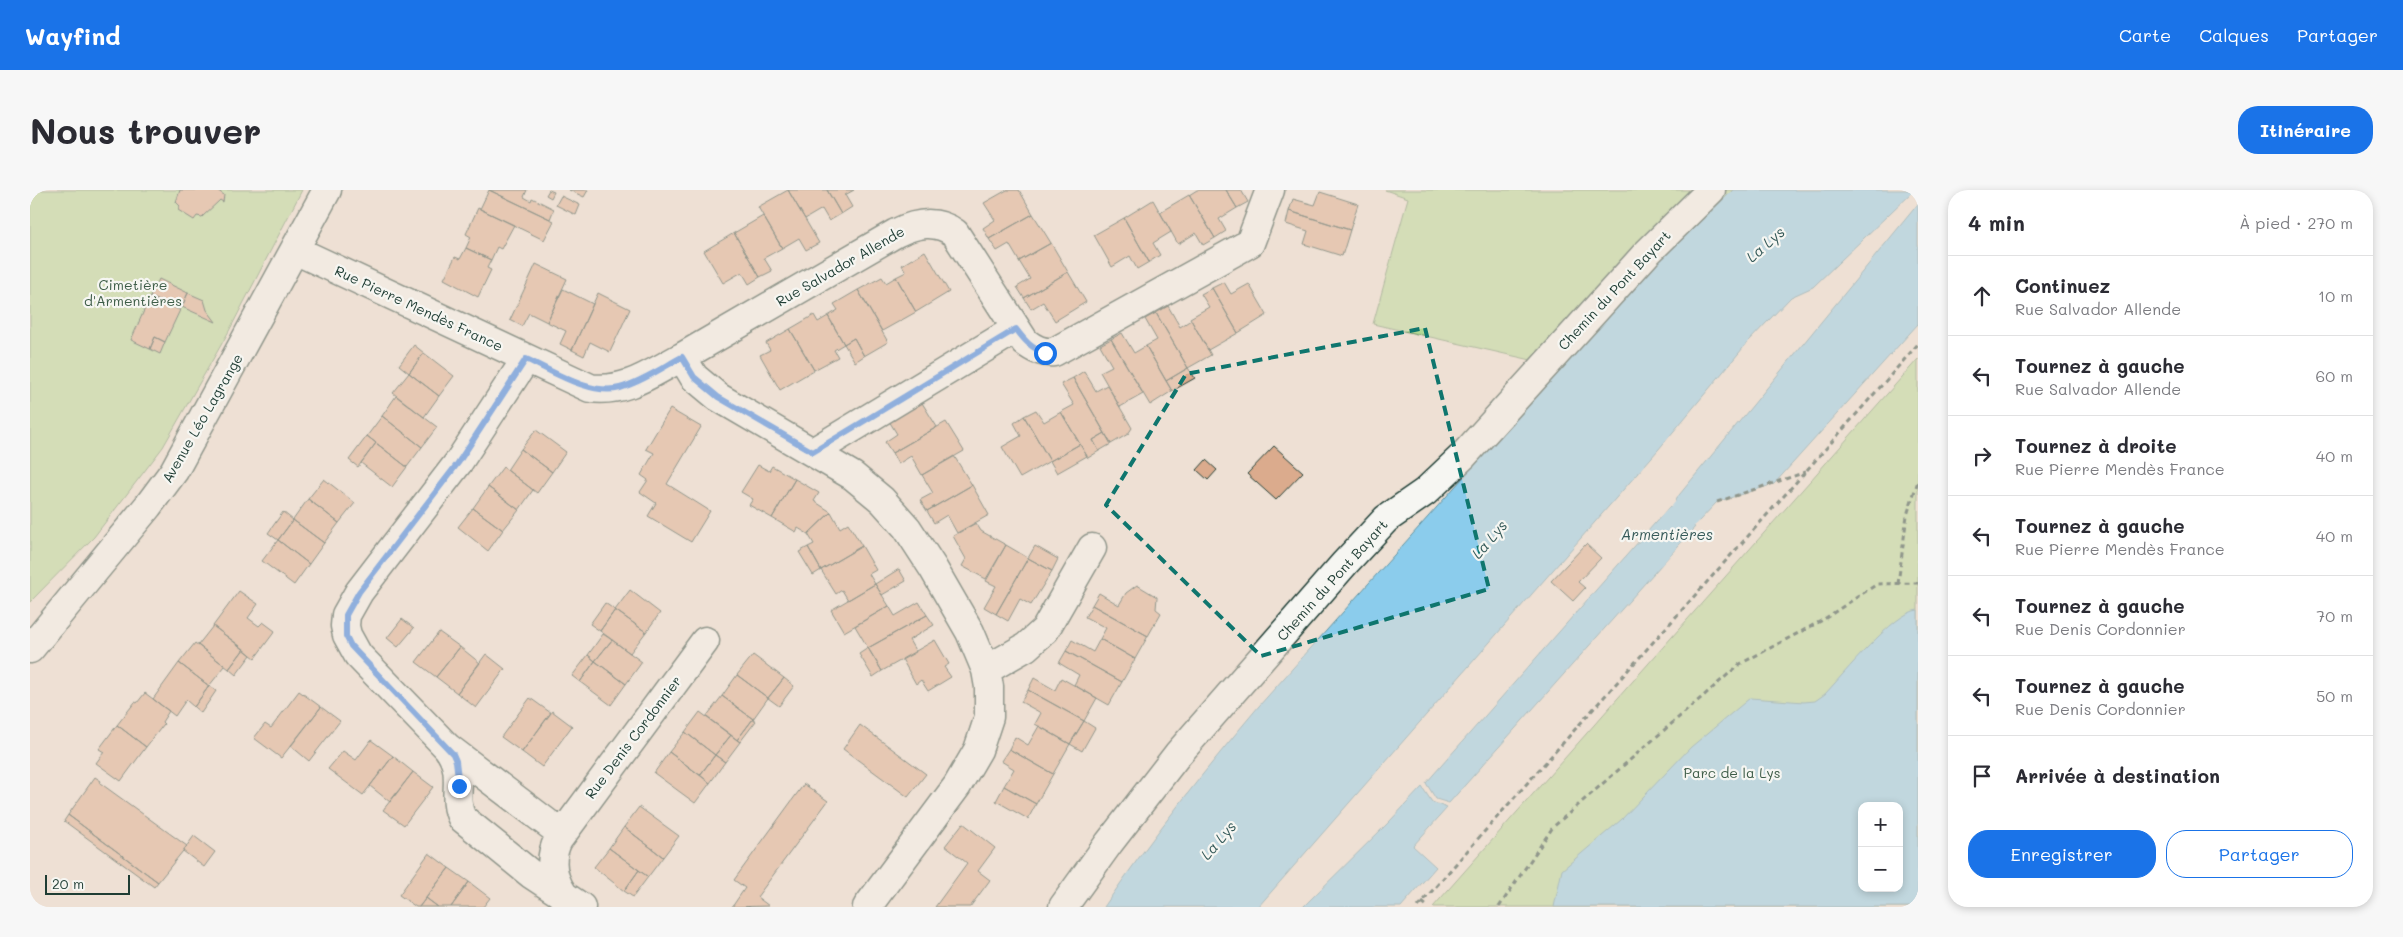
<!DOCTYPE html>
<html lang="fr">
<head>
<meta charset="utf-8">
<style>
  body { margin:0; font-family:Mali,sans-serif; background:#f7f7f7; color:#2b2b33 }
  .controls { position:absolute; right:15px; bottom:15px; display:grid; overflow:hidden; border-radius:10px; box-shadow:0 2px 8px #0003 }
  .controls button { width:45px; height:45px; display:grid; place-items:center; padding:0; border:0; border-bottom:1px solid #e1e1e2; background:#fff; color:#2b2b33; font:25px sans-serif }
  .scale { position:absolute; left:15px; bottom:12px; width:85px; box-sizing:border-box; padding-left:5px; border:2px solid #1f3d34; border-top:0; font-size:14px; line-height:18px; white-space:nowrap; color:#1f3d34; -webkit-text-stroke:4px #f6f6f2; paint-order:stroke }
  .stop { position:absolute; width:15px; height:15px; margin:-11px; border:4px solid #1a73e8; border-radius:50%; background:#fff }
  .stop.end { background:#1a73e8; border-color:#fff; box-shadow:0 1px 5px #0008 }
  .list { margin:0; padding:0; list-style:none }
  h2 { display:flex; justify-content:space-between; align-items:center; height:65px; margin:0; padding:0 20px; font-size:21px }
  h2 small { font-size:16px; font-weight:400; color:#7c7c81 }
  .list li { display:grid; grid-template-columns:32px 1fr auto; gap:15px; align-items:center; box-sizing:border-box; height:80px; padding:0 20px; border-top:1px solid #e1e1e2 }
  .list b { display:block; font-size:19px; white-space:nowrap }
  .list p { margin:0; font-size:16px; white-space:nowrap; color:#7c7c81 }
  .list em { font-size:16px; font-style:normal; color:#7c7c81 }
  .actions { display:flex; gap:10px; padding:15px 20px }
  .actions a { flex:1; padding:11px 0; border:1px solid #1a73e8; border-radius:20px; text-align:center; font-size:18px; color:#1a73e8 }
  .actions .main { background:#1a73e8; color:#fff }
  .icon { flex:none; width:28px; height:28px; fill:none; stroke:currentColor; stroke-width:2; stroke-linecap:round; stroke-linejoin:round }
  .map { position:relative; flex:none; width:1888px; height:717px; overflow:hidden; border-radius:20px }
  header { display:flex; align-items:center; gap:30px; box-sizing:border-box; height:70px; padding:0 25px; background:#1a73e8; color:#fff }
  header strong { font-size:24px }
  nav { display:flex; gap:28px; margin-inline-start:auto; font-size:18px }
  .intro { display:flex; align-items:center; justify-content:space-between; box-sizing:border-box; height:120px; padding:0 30px }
  h1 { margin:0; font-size:35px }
  .button { padding:12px 22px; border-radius:20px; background:#1a73e8; color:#fff; font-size:18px; font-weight:700 }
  main { display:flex; gap:30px; padding:0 30px }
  aside { flex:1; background:#fff; border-radius:20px; box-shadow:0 2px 8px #0003 }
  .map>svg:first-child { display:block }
  .green { fill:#b3d995; stroke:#698b64; fill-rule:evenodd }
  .water { fill:#8bccec; stroke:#6093a2; fill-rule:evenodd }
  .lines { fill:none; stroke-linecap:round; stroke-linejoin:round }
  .canal { stroke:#8bccec; stroke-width:30 }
  .building { fill:#dbab8d; stroke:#1f3d34 }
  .minor-casing { stroke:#1f3d34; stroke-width:31 }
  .path { stroke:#1f3d34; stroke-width:3; stroke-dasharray:5 4; stroke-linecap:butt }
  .minor { stroke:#f6f6f2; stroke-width:28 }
  .route { stroke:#1a73e8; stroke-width:6 }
  .marked { fill:none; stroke:#0f766e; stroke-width:4; stroke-dasharray:10 6; stroke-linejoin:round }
  .labels { text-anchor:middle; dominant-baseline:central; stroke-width:4.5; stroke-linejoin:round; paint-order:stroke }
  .street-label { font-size:14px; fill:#1f3d34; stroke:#f6f6f2 }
  .park-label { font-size:14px; fill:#3d5c47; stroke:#f6f6f2 }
  .water-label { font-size:15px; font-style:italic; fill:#355a59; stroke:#f6f6f2 }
</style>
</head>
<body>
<header>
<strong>Wayfind</strong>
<nav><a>Carte</a><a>Calques</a><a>Partager</a></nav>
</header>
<div class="intro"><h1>Nous trouver</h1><a class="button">Itinéraire</a></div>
<main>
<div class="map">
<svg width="1888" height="717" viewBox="0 0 1888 717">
  <rect width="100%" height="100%" fill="#eee0d4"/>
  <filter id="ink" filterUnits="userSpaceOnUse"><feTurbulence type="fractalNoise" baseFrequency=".02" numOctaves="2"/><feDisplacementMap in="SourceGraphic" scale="10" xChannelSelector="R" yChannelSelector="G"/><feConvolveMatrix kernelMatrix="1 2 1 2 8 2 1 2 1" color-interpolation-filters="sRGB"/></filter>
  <g filter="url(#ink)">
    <!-- green -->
    <path class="green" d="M0,0H272L199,141L133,257L64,347L0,412Z
      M1355,0H1703L1610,90L1532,177L1343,134L1378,8Z
      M1888,169V717H1403ZM1832,616H1869V698H1832Z"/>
    <!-- water -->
    <path class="water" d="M1703,0H1884L1783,97L1761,107L1718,152L1628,260L1228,717H1074C1122,647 1174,581 1229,516L1610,90Z
      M1888,14V134L1744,294L1687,312L1669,331L1654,327L1645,310Z
      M1640,316L1648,332L1665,337L1419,613L1406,609L1396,593Z
      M1888,420V717H1524L1532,680L1591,630L1661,557L1720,508L1774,512L1785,511L1795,504C1813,485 1864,422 1888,420ZM1832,616H1869V698H1832Z
      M1392,597L1402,612L1417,618L1383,656L1406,677L1371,717H1273L1359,632Z"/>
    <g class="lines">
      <!-- canal -->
      <path class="canal" d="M1622,363L1679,295"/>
    </g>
    <!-- building -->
    <path class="building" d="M150,0H187L194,5L193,12L190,10L172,27L167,26L164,30L148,20L150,16L146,12Z
      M459,0L524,31L514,50L450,19Z
      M459,0H497L494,7L501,11L502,8L524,19L520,29Z
      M519,0L524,2L521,8L516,5Z
      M539,0H558L554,7Z
      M758,0H797L811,24L799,31L792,19L775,29Z
      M758,0L789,53L776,60L769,48L752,58L728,17Z
      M797,0H824L815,5L822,17L811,24Z
      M977,0H989L1003,24L959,49L953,38L965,30L954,13Z
      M1167,0H1196L1207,18L1189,29L1196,41L1185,48L1159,5Z
      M1196,0H1211L1218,12L1207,18Z
      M1290,2L1328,14L1320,40L1259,21L1263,9L1285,15Z
      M1159,5L1185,48L1173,55L1166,43L1148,54L1130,22Z
      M531,6L550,15L546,25L526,15Z
      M1123,10L1141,42L1123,53L1130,65L1119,72L1094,28Z
      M448,18L484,35L471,59L467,57L461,70L436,58L441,47L436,44Z
      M1259,21L1320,40L1312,66L1274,54L1278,41L1256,34Z
      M1003,24L1021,53L989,71L979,54L967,61L959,49Z
      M733,26L752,58L734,68L742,81L730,87L704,43Z
      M1094,28L1119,72L1107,79L1100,66L1082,77L1064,45Z
      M704,43L730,87L719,94L712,82L693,93L674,61Z
      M1021,53L1038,82L994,108L987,97L1000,89L989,71Z
      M436,58L461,70L457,78L461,80L448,107L414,89L425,67L430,69Z
      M895,61L919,102L886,122L866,87L876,82L872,75Z
      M506,74L537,89L517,132L499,123L492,136L480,130Z
      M1038,82L1056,112L1025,131L1013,112L1001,119L994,108Z
      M852,87L856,93L866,87L886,122L852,141L828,100Z
      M129,89L158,103L150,120L120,107Z
      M1194,92L1201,104L1219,94L1237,125L1208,143L1182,98Z
      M1182,98L1208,143L1178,160L1160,128L1179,117L1171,104Z
      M533,99L563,114L542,160L530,154L536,141L517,132Z
      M828,100L858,152L834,166L824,148L814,154L798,126L808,120L804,114Z
      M158,103L174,110L177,120L186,132L152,117Z
      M568,103L600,119L580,162L560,152L554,166L542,160Z
      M120,107L150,120L135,152L125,147L120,159L101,150Z
      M1138,116L1150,137L1161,130L1181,165L1158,178L1126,123Z
      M1126,123L1158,178L1136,191L1116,156L1127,150L1115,129Z
      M784,125L788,132L798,126L814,154L804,160L808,167L784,180L760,139Z
      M760,139L784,180L750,200L730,165L740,160L736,153Z
      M1092,143L1104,163L1116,156L1142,201L1120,215L1081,149Z
      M125,147L135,152L130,164L120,159Z
      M824,148L834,166L825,172L814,154Z
      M1081,149L1113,204L1090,217L1070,182L1082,176L1070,155Z
      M384,155L394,163L379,183L369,175Z
      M394,163L424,186L409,206L379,183Z
      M1158,178L1165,188L1142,201L1136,191Z
      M1054,181L1066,201L1077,195L1102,238L1098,244L1081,254L1043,188Z
      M379,183L409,206L394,227L363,203Z
      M1043,188L1075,243L1063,250L1069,261L1058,268L1031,222L1044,215L1031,194Z
      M366,206L407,237L392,257L352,226Z
      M889,208L907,237L862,263L855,252L867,244L856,226Z
      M640,219L671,237L637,294L680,321L661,352L618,326L626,313L610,302L618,290L611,285L624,263L616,259Z
      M1006,220L1014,232L1031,222L1050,254L1020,271L994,226Z
      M352,226L392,257L377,277L337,246Z
      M994,226L1020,271L990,288L972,257L991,246L984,233Z
      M916,232L934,261L892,285L881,266L868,274L862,263Z
      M506,240L536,262L522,282L491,259Z
      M1075,243L1081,254L1069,261L1063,250Z
      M337,246L346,253L328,277L319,270Z
      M346,253L377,277L362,297L331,273Z
      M1050,254L1057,266L1027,283L1020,271Z
      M1244,256L1273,282L1246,310L1217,284Z
      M491,259L522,282L507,303L477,280Z
      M924,266L942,295L897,321L890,310L903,303L892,285Z
      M1176,270L1187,280L1178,290L1167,280Z
      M728,275L739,281L742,276L765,289L742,328L719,315L723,309L711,302Z
      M473,277L503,300L489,320L458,297Z
      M294,289L325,313L309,333L278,309Z
      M765,289L789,303L784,311L801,322L778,344L768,338L766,342L742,328Z
      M942,295L959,325L927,343L917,325L904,333L897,321Z
      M458,297L489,320L473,340L443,318Z
      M278,309L309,333L294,353L263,330Z
      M443,318L473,340L458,361L428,337Z
      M253,322L263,330L248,350L238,343Z
      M801,322L810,338L818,333L832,356L791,380L778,357L784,354L778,344Z
      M263,330L294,353L279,374L248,350Z
      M946,333L951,341L976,355L956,389L932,376L936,369L923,346Z
      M248,350L279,374L264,395L232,371Z
      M1556,354L1571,368L1548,392L1555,398L1543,411L1521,391Z
      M976,355L998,368L966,424L954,417L966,396L956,391Z
      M832,356L846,380L839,384L845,394L818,410L812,400L806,404L791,380Z
      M1005,356L1028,369L1022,381L998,368Z
      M778,357L791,380L783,385L769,362Z
      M998,368L1022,381L1001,415L990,409L978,431L966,424Z
      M869,379L876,391L852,405L845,394Z
      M845,394L859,416L814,442L801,420Z
      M1107,395L1127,407L1126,419L1131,423L1118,446L1062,415L1069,403L1089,415L1096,403Z
      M600,400L630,423L616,442L585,420Z
      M209,401L228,414L218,428L229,436L233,432L245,441L225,468L183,436Z
      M889,412L897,425L838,458L825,436L859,416L865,426Z
      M575,413L585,420L570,441L560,434Z
      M1062,415L1118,446L1105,469L1070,449L1076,438L1055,427Z
      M585,420L616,442L600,463L570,441Z
      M897,425L904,435L879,450L886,462L852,481L838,458Z
      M372,429L384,438L368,457L357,448Z
      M183,436L214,459L199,479L168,455Z
      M409,442L430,457L406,487L386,472Z
      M573,444L582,450L565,471L558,465Z
      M1070,449L1105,469L1092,492L1036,461L1042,450L1063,462Z
      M582,450L612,472L596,494L565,471Z
      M905,450L919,474L914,477L921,487L898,501L891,490L886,494L872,469Z
      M165,453L195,476L179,496L149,473Z
      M430,457L450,473L427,503L406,487Z
      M838,458L852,481L843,487L829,464Z
      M214,459L221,465L206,485L199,479Z
      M1036,461L1092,492L1079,515L1044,495L1049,485L1029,473Z
      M456,464L475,479L446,518L427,503Z
      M558,465L565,471L550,492L542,486Z
      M723,465L754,488L738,508L707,485Z
      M565,471L596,494L581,515L550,492Z
      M149,473L179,496L164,517L156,510L145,526L123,509Z
      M707,485L738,508L723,529L692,506Z
      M754,488L764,496L749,516L738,508Z
      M1004,488L1025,500L1031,488L1067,508L1054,531L998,500Z
      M179,496L186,501L171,523L164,517Z
      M998,500L1054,531L1040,554L1005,534L1011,523L991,512Z
      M269,501L291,517L251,568L224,548L235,534L241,538Z
      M115,503L139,521L132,532L134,534L116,557L87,535L105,512L107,513Z
      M692,506L723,529L707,550L676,527Z
      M500,508L521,523L492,562L471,547Z
      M291,517L310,531L279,571L261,556Z
      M522,521L542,536L512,577L492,562Z
      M670,522L701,545L685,565L655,542Z
      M723,529L726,531L710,552L707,550Z
      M1054,531L1065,538L1052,561L1040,554Z
      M87,535L116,557L91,591L66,573L74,562L69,559Z
      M830,535L896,584L878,607L813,559Z
      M1009,536L1040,554L1023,584L979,559L985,547L998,555Z
      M655,542L685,565L670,585L639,562Z
      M701,545L710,552L695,572L685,565Z
      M341,550L363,566L333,605L298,579L313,561L326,570Z
      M979,559L1023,584L1006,614L974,596L984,579L971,571Z
      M639,562L680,593L665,613L624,583Z
      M685,565L695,572L680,593L670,585Z
      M363,566L383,582L360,612L340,596Z
      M383,582L403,597L374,635L353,620Z
      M65,587L71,591L70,593L157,656L128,692L38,625Z
      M774,594L798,611L727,707L739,716L702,717L715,698L704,690Z
      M974,596L1006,614L998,629L966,611Z
      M609,617L649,646L633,667L594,637Z
      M38,625L128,692L124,697L34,631Z
      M933,633L965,658L948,681L960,690L940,717H905L937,673L915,656Z
      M594,637L633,667L618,687L579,658Z
      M164,646L185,662L174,677L153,661Z
      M579,658L609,680L594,701L564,677Z
      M399,663L419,678L389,717H386L369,705Z
      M419,678L439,692L421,717H408L396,708Z
      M609,680L618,687L603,707L594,701Z
      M439,692L460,708L453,717H421Z
      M396,708L408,717H389Z"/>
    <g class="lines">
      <defs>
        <path id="minor" d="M265,60L560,198C596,203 621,183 652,167L664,187L688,207L823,286L852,310L877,338L903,378L940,442L956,480L959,497V527L948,560L927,596L837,717
          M652,167L866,43C886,33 906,29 925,43L995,152C1004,159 1012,163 1024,162L1220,53L1240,0
          M496,169L428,273L329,402L316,425L315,436L317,445L328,465L417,557L532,644
          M783,262L986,139
          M0,459L118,316L144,281L297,0
          M956,480L996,457L1015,440L1062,358
          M417,557C438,584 420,605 432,628L501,684L551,717
          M533,704C521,686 519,668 528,650L675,451
          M1033,717L1079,653L1148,564L1315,373L1356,329L1395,302L1433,266L1616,64L1681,0"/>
      </defs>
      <!-- minor casing -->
      <use href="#minor" class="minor-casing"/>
      <!-- path -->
      <path class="path" d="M1687,312L1776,282
        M1868,394L1877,325L1888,291
        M1392,712L1398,717
        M1388,717C1553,528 1723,343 1888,154
        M1469,717L1523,637L1710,474L1791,431L1847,394L1888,393"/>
      <!-- minor -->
      <use href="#minor" class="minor"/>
    </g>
  </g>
  <g class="lines" filter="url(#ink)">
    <!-- route -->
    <path class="route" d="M429,596L426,571L423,564L321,456L316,446V425L329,402L428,273L496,169C522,181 561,206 590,198C611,192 632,178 652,167L664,187L688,207L783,262L986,139C995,151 1001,158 1015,163"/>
  </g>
  <!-- marked area -->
  <path d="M0 0H1888V717H0ZM1395,138L1459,399L1231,466L1076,315L1156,184Z" fill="#eee0d4" fill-opacity=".55" fill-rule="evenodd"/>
  <path class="marked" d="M1395,138L1459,399L1231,466L1076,315L1156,184Z"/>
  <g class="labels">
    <!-- street labels -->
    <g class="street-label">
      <text transform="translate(810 76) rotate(-30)">Rue Salvador Allende</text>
      <text transform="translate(1584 100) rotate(-47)">Chemin du Pont Bayart</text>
      <text transform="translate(389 118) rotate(25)">Rue Pierre Mendès France</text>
      <text transform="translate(172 228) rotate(-60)">Avenue Léo Lagrange</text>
      <text transform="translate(1302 390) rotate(-48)">Chemin du Pont Bayart</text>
      <text transform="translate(603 547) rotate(-53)">Rue Denis Cordonnier</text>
    </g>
    <!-- park labels -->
    <g class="park-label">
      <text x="103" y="94">Cimetière<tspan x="103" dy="16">d'Armentières</tspan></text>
      <text x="1702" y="582">Parc de la Lys</text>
    </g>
    <!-- water labels -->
    <g class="water-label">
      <text transform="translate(1735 54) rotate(-41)">La Lys</text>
      <text x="1637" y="344">Armentières</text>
      <text transform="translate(1459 349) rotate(-49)">La Lys</text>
      <text transform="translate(1188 650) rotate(-49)">La Lys</text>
    </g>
  </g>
</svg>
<div class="controls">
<button>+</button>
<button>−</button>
</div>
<div class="scale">20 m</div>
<div class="stop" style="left:1015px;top:163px"></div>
<div class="stop end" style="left:429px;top:596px"></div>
</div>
<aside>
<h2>4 min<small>À pied · 270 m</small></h2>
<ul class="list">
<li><svg class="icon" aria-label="ahead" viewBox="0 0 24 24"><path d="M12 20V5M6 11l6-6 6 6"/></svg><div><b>Continuez</b><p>Rue Salvador Allende</p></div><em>10 m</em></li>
<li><svg class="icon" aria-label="left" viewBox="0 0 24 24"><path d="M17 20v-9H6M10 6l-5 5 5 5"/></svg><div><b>Tournez à gauche</b><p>Rue Salvador Allende</p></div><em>60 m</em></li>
<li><svg class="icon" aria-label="right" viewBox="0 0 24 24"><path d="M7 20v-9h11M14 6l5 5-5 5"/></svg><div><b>Tournez à droite</b><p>Rue Pierre Mendès France</p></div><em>40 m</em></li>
<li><svg class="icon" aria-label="left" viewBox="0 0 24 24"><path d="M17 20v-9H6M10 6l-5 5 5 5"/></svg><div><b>Tournez à gauche</b><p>Rue Pierre Mendès France</p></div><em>40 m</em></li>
<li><svg class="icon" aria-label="left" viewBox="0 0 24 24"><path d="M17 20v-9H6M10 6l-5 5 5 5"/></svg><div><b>Tournez à gauche</b><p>Rue Denis Cordonnier</p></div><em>70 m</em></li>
<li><svg class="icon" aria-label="left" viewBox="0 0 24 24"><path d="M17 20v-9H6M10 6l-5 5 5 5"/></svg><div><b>Tournez à gauche</b><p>Rue Denis Cordonnier</p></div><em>50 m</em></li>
<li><svg class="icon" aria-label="arrive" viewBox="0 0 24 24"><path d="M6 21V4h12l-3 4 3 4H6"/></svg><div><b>Arrivée à destination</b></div></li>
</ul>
<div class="actions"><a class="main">Enregistrer</a><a>Partager</a></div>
</aside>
</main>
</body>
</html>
